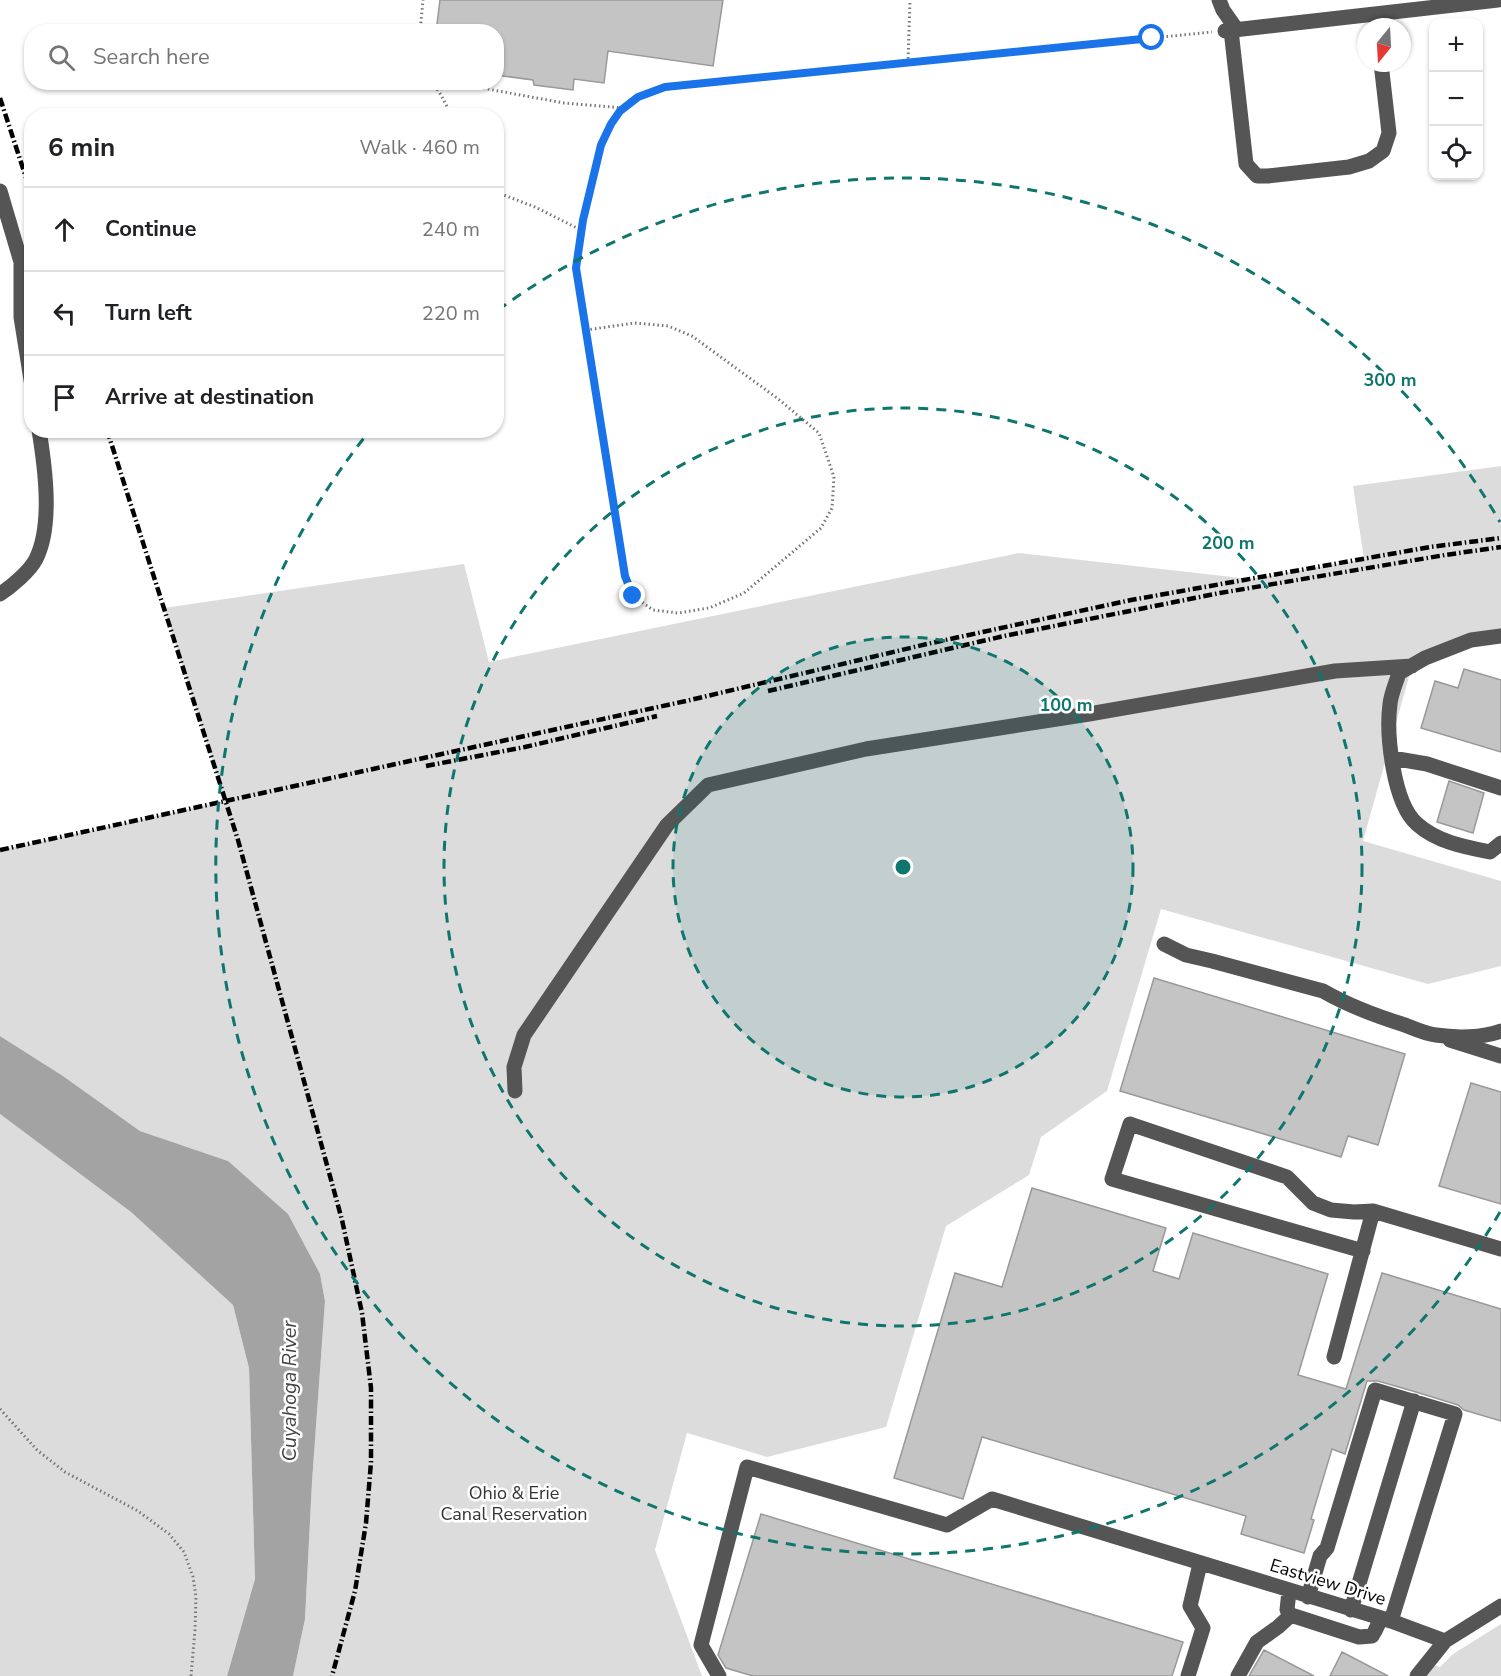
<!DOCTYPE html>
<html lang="en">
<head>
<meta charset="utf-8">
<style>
  body { margin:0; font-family:"Nunito Sans",sans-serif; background:#f6f6f6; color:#202124 }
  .controls { position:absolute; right:18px; top:18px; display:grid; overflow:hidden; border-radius:12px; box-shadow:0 2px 4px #0004 }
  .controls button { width:54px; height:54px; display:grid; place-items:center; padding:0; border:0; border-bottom:2px solid #e0e0e0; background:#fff; color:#202124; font:30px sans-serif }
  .compass { position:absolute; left:1357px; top:18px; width:54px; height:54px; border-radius:50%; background:#fff; box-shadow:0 2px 4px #0004; rotate:198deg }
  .stop { position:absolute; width:18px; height:18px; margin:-14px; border:4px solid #1a73e8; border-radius:50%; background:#fff }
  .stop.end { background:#1a73e8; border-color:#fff; box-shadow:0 2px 6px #0008 }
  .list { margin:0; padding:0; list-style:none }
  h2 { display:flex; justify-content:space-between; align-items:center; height:78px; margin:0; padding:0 24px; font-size:26px }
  h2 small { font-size:20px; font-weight:400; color:#757577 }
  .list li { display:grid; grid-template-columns:39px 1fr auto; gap:18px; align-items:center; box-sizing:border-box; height:84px; padding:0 24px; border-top:2px solid #e0e0e0 }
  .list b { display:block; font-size:22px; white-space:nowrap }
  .list em { font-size:20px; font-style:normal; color:#757577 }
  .icon { flex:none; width:33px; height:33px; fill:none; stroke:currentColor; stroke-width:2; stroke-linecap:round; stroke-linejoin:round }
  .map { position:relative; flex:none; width:1501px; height:1676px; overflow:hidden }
  .search { position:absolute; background:#fff; box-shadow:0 2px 4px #0004; left:24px; top:24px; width:480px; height:66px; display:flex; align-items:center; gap:15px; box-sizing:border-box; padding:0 21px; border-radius:24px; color:#757577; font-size:22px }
  .panel { position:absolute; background:#fff; box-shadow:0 2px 4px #0004; left:24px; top:108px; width:480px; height:330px; border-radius:24px }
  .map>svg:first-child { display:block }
  .green { fill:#dcdcdc }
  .water { fill:#a3a3a3 }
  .building { fill:#c4c4c4; stroke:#999; stroke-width:1.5 }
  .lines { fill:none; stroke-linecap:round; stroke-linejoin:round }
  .path { stroke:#777; stroke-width:3; stroke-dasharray:1.5 3; stroke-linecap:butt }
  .minor { stroke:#555; stroke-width:15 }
  .rail { stroke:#000; stroke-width:4.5; stroke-dasharray:9 3 1.5 3; stroke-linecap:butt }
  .route { stroke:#1a73e8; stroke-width:8 }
  .ring { fill:none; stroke:#0f766e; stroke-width:3; stroke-dasharray:10 8 }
  .labels { text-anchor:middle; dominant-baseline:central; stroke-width:5; stroke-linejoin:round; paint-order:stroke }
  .park-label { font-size:18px; fill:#333; stroke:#fff }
  .street-label { font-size:18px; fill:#000; stroke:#fff }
  .water-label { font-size:20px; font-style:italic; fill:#444; stroke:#fff }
  .centre { fill:#0f766e; stroke:#fff; stroke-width:3 }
  .ring-label { font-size:18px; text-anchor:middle; font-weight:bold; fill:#0f766e; stroke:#fff; stroke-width:5; stroke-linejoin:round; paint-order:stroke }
</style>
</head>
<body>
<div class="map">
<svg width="1501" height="1676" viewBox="0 0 1501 1676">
  <rect width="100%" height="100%" fill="#fff"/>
  <!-- green -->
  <path class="green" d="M1501,466V636L1412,666L1363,841L1501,881V966L1428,984L1161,909L1107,1091L1041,1137L1029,1175L946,1226L886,1427L767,1457L687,1433L655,1550L702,1676H293L305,1619L312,1482L325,1301L320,1274L228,1161L140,1131L63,1076L0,1036V850L225,801L164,608L464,564L489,662L1019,553L1250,579L1364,559L1353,486Z
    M0,1114L131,1212L233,1305L249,1368L255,1579L227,1676H0Z
    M1501,1624V1676H1417L1428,1663L1440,1667L1453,1654Z"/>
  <!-- water -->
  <path class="water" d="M0,1036L63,1076L140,1131L228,1161L288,1214L320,1274L325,1301L312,1482L305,1619L293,1676H227L255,1579L249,1368L233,1305L131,1212L0,1114Z"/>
  <!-- building -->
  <path class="building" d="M440,0H723L713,66L608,51L604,83L574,79L573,90L534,85L533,80L496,75V32H436Z
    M1464,669L1501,680V752L1421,728L1435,681L1458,688Z
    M1449,781L1484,793L1473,833L1437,822Z
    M1154,978L1405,1054L1378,1145L1348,1136L1341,1157L1120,1091Z
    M1471,1083L1501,1092V1204L1439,1186Z
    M1032,1188L1166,1228L1153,1271L1179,1279L1193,1233L1328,1274L1298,1375L1346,1389L1382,1273L1501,1309V1421L1464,1410L1458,1405L1416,1392L1378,1381H1367L1345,1454L1332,1449L1311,1519L1314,1520L1304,1553L1241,1534L1246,1516L982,1437L963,1499L894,1478L955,1273L1002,1287Z
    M761,1514L1183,1642L1172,1676H753L726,1668L718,1655Z
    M1264,1650L1314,1676H1249Z
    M1342,1652L1388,1676H1330Z"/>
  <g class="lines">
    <!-- path -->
    <path class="path" d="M420,32L423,0
      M908,63L910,0
      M432,82L441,95L452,116
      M434,85L482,88L564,103L623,108
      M496,192L535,207L581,230
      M586,330L635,323L668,326L692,336L777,398L819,433L834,477L832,508L821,528L744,593L709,608L678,613L653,610L633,596L625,576L586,330L576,268L583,220L601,145L611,124L620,111L638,97L665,87L1212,32
      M0,1409L37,1450L65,1472L138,1511L169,1534L184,1552L193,1577L196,1597L195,1630L191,1676"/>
    <!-- minor -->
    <path class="minor" d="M1219,0L1223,10L1237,30
      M1231,30L1246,164L1257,176H1268L1349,167L1369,161L1383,151L1389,133L1381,63
      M1225,31L1498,0
      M0,191L21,262V317L32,386
      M0,594C11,587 30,571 36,559C53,525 45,467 39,430
      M1501,636L1471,640L1425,658L1399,673C1396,683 1391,694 1390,704C1386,734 1393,803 1417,824C1437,842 1465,847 1490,852L1501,843
      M1392,758L1427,764L1501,788
      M1164,944L1186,955L1212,961L1323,991C1349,1006 1376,1016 1405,1025C1415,1029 1426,1034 1436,1035C1456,1038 1482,1038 1501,1031
      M1450,1040L1501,1056
      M515,1091L514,1067L524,1035L667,825L708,785L866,749L1089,714L1335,671L1412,666
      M1363,1251L1112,1179L1130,1124L1287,1177L1313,1203L1331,1210L1354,1212L1373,1211L1501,1249
      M1334,1357L1373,1211
      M1289,1591L1287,1610L1291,1615L1359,1637L1372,1636L1375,1631L1381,1618
      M1308,1597L1320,1556L1327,1548L1375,1390L1455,1414L1391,1621
      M1351,1610L1414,1401
      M719,1676L701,1645L747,1467L947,1525L992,1499L1391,1621L1445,1641
      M1188,1676L1203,1628L1190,1606L1200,1564
      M1238,1676L1257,1642L1278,1627L1291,1615
      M1417,1676L1445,1641L1501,1606"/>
    <!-- rail -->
    <path class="rail" d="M0,98L32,196
      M107,430L238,840L342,1220L362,1313L371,1388V1462L366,1523L355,1591L332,1676
      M768,691L1004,636L1220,593L1445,555L1501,547
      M426,766L525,747L657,716
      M0,850L686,701L927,644L1131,600L1430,547L1501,538"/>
  </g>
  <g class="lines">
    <!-- route -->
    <path class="route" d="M633,596L625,576L576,268L583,220L601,145L611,124L620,111L638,97L665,87L1152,38"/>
  </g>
  <!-- distance rings -->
  <circle cx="903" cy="867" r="230" fill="#0f766e" fill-opacity=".12"/>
  <g class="ring">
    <circle cx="903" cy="867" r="230"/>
    <circle cx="903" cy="867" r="459"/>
    <path d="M1500 1212A689 689 0 1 1 368 433M498 310A689 689 0 0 1 1500 522"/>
  </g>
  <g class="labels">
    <!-- park labels -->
    <g class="park-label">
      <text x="514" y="1493">Ohio &amp; Erie<tspan x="514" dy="21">Canal Reservation</tspan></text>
    </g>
    <!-- street labels -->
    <g class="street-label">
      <text transform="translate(1328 1582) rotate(17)">Eastview Drive</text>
    </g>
    <!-- water labels -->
    <g class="water-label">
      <text transform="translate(289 1391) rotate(-90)">Cuyahoga River</text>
    </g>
  </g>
  <circle cx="903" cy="867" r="9" class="centre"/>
  <g class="ring-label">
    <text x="1390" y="386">300 m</text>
    <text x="1228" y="549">200 m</text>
    <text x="1066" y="711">100 m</text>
  </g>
</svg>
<div class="controls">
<button>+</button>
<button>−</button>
<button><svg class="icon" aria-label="locate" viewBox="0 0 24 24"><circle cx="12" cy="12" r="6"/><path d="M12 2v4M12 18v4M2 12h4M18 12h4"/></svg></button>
</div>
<svg class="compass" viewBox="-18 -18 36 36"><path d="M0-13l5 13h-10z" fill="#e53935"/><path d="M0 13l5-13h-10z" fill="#757577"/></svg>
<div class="stop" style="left:1152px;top:38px"></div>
<div class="stop end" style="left:633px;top:596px"></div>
<div class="search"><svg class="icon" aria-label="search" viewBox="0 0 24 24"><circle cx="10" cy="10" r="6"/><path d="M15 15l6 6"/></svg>Search here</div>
<section class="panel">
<h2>6 min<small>Walk · 460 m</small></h2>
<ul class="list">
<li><svg class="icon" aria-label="ahead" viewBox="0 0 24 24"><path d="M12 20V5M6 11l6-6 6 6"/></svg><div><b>Continue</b></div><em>240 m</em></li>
<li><svg class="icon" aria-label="left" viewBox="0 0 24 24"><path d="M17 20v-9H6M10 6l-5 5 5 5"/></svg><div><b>Turn left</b></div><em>220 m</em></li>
<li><svg class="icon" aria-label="arrive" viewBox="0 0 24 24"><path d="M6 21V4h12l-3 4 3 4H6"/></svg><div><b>Arrive at destination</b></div></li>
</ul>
</section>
</div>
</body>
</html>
